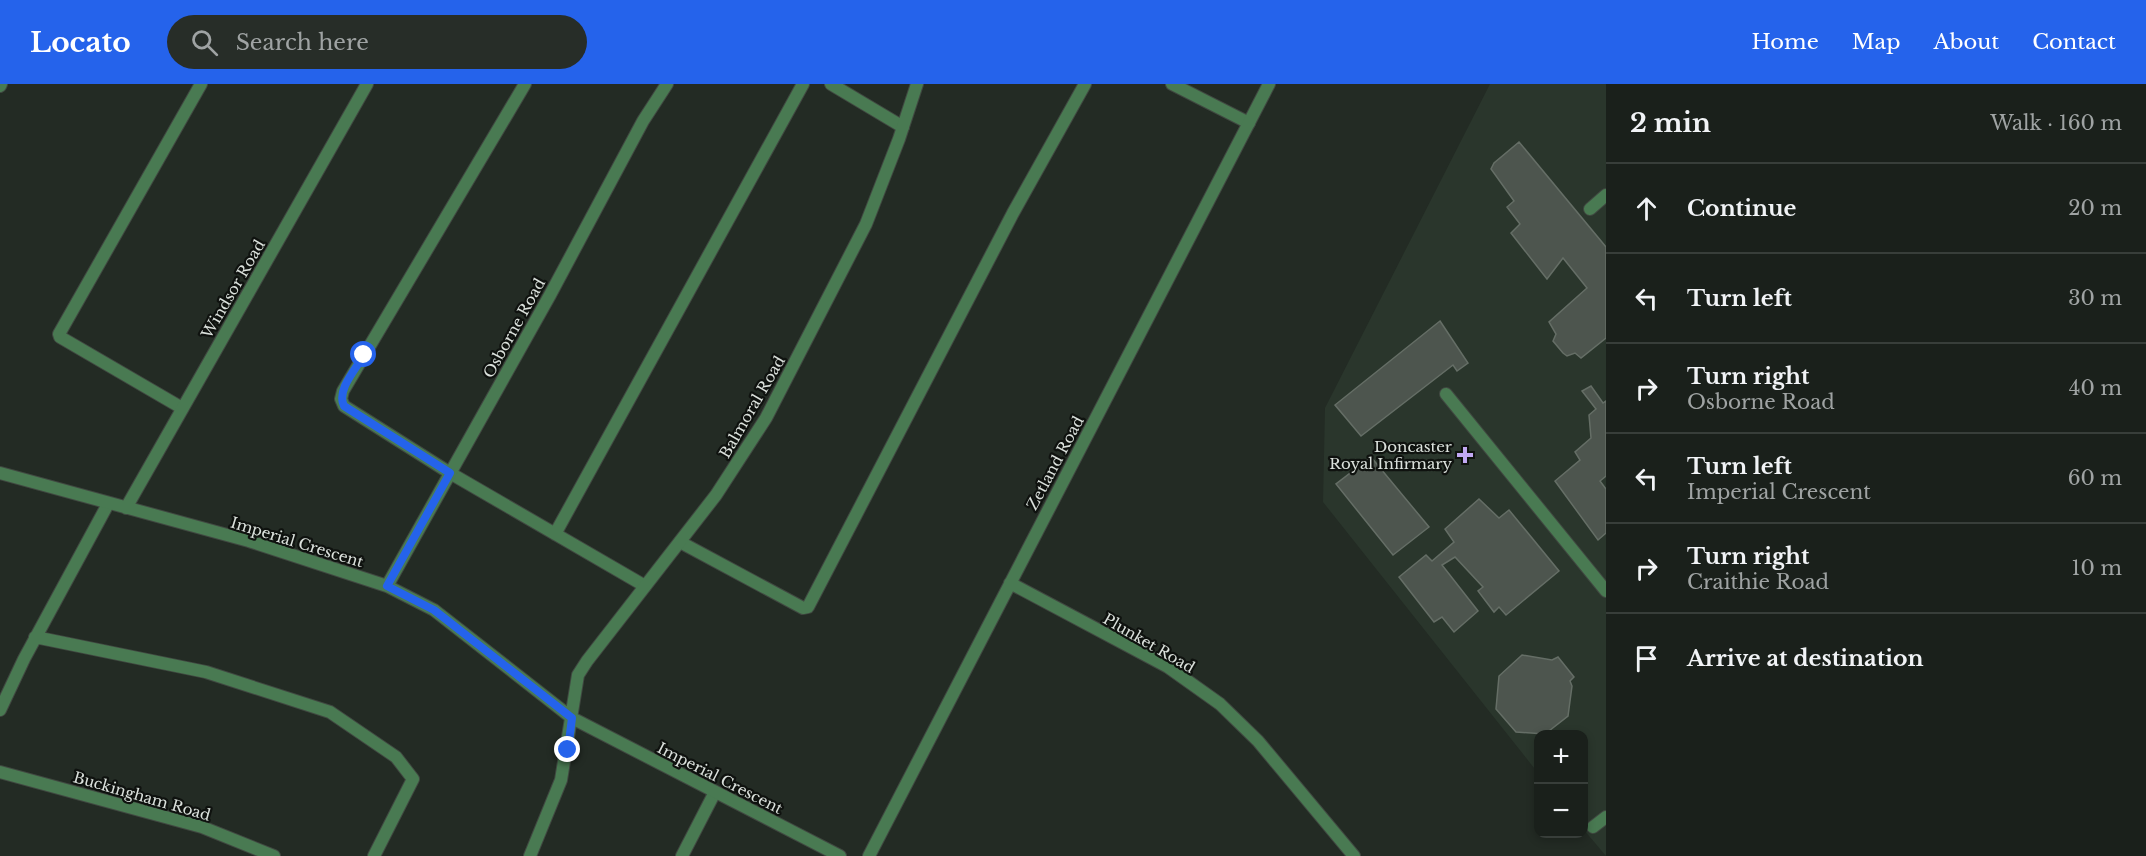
<!DOCTYPE html>
<html lang="en">
<head>
<meta charset="utf-8">
<style>
  body { margin:0; font-family:"Libre Baskerville",serif; background:#272d28; color:#f1f3f6 }
  .controls { position:absolute; right:18px; bottom:18px; display:grid; overflow:hidden; border-radius:12px; box-shadow:0 3px 9px #0003 }
  .controls button { width:54px; height:54px; display:grid; place-items:center; padding:0; border:0; border-bottom:2px solid #383e3a; background:#1a201b; color:#f1f3f6; font:30px sans-serif }
  .stop { position:absolute; width:18px; height:18px; margin:-14px; border:4px solid #2563eb; border-radius:50%; background:#fff }
  .stop.end { background:#2563eb; border-color:#fff; box-shadow:0 2px 6px #0008 }
  .list { margin:0; padding:0; list-style:none }
  h2 { display:flex; justify-content:space-between; align-items:center; height:78px; margin:0; padding:0 24px; font-size:26px }
  h2 small { font-size:20px; font-weight:400; color:#9fa3a3 }
  .list li { display:grid; grid-template-columns:39px 1fr auto; gap:18px; align-items:center; box-sizing:border-box; height:90px; padding:0 24px; border-top:2px solid #383e3a }
  .list b { display:block; font-size:22px; white-space:nowrap }
  .list p { margin:0; font-size:20px; white-space:nowrap; color:#9fa3a3 }
  .list em { font-size:20px; font-style:normal; color:#9fa3a3 }
  .icon { flex:none; width:33px; height:33px; fill:none; stroke:currentColor; stroke-width:2; stroke-linecap:round; stroke-linejoin:round }
  .map { position:relative; flex:none; width:1606px; height:772px; overflow:hidden }
  header { display:flex; align-items:center; gap:36px; box-sizing:border-box; height:84px; padding:0 30px; background:#2563eb; color:#fff }
  header strong { font-size:28px }
  nav { display:flex; gap:33px; margin-inline-start:auto; font-size:21px }
  .search { width:420px; height:54px; background:#272d28; display:flex; align-items:center; gap:15px; box-sizing:border-box; padding:0 21px; border-radius:33px; color:#9fa3a3; font-size:22px }
  main { display:flex }
  aside { flex:1; background:#1a201b }
  .map>svg:first-child { display:block }
  .built { fill:#2a362c }
  .building { fill:#4d554e; stroke:#656e66; stroke-width:1.5 }
  .lines { fill:none; stroke-linecap:round; stroke-linejoin:round }
  .service-casing { stroke:#404841; stroke-width:14 }
  .minor-casing { stroke:#404841; stroke-width:14 }
  .tertiary-casing { stroke:#404841; stroke-width:14 }
  .service { stroke:#497a52; stroke-width:12 }
  .minor { stroke:#497a52; stroke-width:12 }
  .tertiary { stroke:#497a52; stroke-width:12 }
  .route { stroke:#2563eb; stroke-width:8 }
  .poi-dot { fill:#c1a8f3; stroke:#0f120f; stroke-width:2 }
  .labels { text-anchor:middle; dominant-baseline:central; stroke-width:4.5; stroke-linejoin:round; paint-order:stroke }
  .street-label { font-size:15px; fill:#dbe1dc; stroke:#0f120f }
  .poi-label { font-size:15px; fill:#dbe1dc; stroke:#0f120f; text-anchor:end }
</style>
</head>
<body>
<header>
<strong>Locato</strong>
<div class="search"><svg class="icon" aria-label="search" viewBox="0 0 24 24"><circle cx="10" cy="10" r="6"/><path d="M15 15l6 6"/></svg>Search here</div>
<nav><a>Home</a><a>Map</a><a>About</a><a>Contact</a></nav>
</header>
<main>
<div class="map">
<svg width="1606" height="772" viewBox="0 0 1606 772">
  <rect width="100%" height="100%" fill="#232b24"/>
  <!-- built -->
  <path class="built" d="M1490,0H1606V772L1584,746V650H1538V689L1323,418L1325,324Z"/>
  <!-- building -->
  <path class="building" d="M1519,58L1606,163V254L1581,274L1575,269L1567,272L1563,269L1553,257L1556,250L1549,238L1587,204L1563,174L1547,195L1511,149L1520,140L1507,123L1514,117L1491,85L1494,79Z
    M1440,237L1468,279L1457,287L1453,281L1361,352L1335,321Z
    M1591,302L1603,319L1606,317V392L1600,397L1606,405V449L1598,456L1555,397L1580,376L1575,368L1591,354L1589,331L1596,325L1582,307Z
    M1371,373L1429,443L1393,471L1336,400Z
    M1479,415L1499,434L1509,426L1559,487L1506,531L1499,523L1494,528L1478,507L1483,503L1455,473L1442,481L1478,527L1454,548L1442,533L1434,538L1399,493L1426,471L1432,477L1454,458L1445,445Z
    M1522,571L1552,576L1558,573L1574,593L1570,597L1572,602L1568,632L1545,650L1516,648L1496,625L1499,592Z"/>
  <g class="lines">
    <defs>
      <path id="service" d="M525,0L343,307L341,315L344,322L450,389L645,502
        M831,0L903,43
        M1172,0L1249,39
        M1590,125L1606,111
        M1446,310L1606,507
        M182,324L60,253L59,250L201,0
        M555,450L803,0
        M680,458L803,524L808,523L1013,129L1085,0
        M35,553L206,588L330,628L396,673L413,695L374,772
        M0,626L24,575L108,420
        M1593,743L1606,733
        M682,772L715,708"/>
      <path id="minor" d="M0,389L249,457L387,502L434,526L572,634L840,772
        M126,424L367,0
        M1010,499L1168,583L1220,620L1258,657L1354,772
        M387,502L550,211L643,37L667,0
        M0,688L202,743L274,772
        M530,772L561,696L578,591L587,577L716,411L766,334L866,140L899,55L917,0
        M869,772L1269,0"/>
      <path id="tertiary" d="M0,2L1,0"/>
    </defs>
    <!-- service casing -->
    <use href="#service" class="service-casing"/>
    <!-- minor casing -->
    <use href="#minor" class="minor-casing"/>
    <!-- tertiary casing -->
    <use href="#tertiary" class="tertiary-casing"/>
    <!-- service -->
    <use href="#service" class="service"/>
    <!-- minor -->
    <use href="#minor" class="minor"/>
    <!-- tertiary -->
    <use href="#tertiary" class="tertiary"/>
  </g>
  <g class="lines">
    <!-- route -->
    <path class="route" d="M364,271C356,285 336,306 344,322L450,389L387,502L434,526L572,634L568,666"/>
  </g>
  <!-- markers -->
  <path class="poi-dot" d="M1462 362h6v6h6v6h-6v6h-6v-6h-6v-6h6z"/>
  <g class="labels">
    <!-- street labels -->
    <g class="street-label">
      <text transform="translate(233 205) rotate(-60)">Windsor Road</text>
      <text transform="translate(514 244) rotate(-61)">Osborne Road</text>
      <text transform="translate(752 323) rotate(-60)">Balmoral Road</text>
      <text transform="translate(1055 379) rotate(-62)">Zetland Road</text>
      <text transform="translate(297 458) rotate(17)">Imperial Crescent</text>
      <text transform="translate(1149 559) rotate(30)">Plunket Road</text>
      <text transform="translate(720 694) rotate(27)">Imperial Crescent</text>
      <text transform="translate(142 712) rotate(16)">Buckingham Road</text>
    </g>
    <!-- poi labels -->
    <g class="poi-label">
      <text x="1452" y="362">Doncaster<tspan x="1452" dy="17">Royal Infirmary</tspan></text>
    </g>
  </g>
</svg>
<div class="controls">
<button>+</button>
<button>−</button>
</div>
<div class="stop" style="left:364px;top:271px"></div>
<div class="stop end" style="left:568px;top:666px"></div>
</div>
<aside>
<h2>2 min<small>Walk · 160 m</small></h2>
<ul class="list">
<li><svg class="icon" aria-label="ahead" viewBox="0 0 24 24"><path d="M12 20V5M6 11l6-6 6 6"/></svg><div><b>Continue</b></div><em>20 m</em></li>
<li><svg class="icon" aria-label="left" viewBox="0 0 24 24"><path d="M17 20v-9H6M10 6l-5 5 5 5"/></svg><div><b>Turn left</b></div><em>30 m</em></li>
<li><svg class="icon" aria-label="right" viewBox="0 0 24 24"><path d="M7 20v-9h11M14 6l5 5-5 5"/></svg><div><b>Turn right</b><p>Osborne Road</p></div><em>40 m</em></li>
<li><svg class="icon" aria-label="left" viewBox="0 0 24 24"><path d="M17 20v-9H6M10 6l-5 5 5 5"/></svg><div><b>Turn left</b><p>Imperial Crescent</p></div><em>60 m</em></li>
<li><svg class="icon" aria-label="right" viewBox="0 0 24 24"><path d="M7 20v-9h11M14 6l5 5-5 5"/></svg><div><b>Turn right</b><p>Craithie Road</p></div><em>10 m</em></li>
<li><svg class="icon" aria-label="arrive" viewBox="0 0 24 24"><path d="M6 21V4h12l-3 4 3 4H6"/></svg><div><b>Arrive at destination</b></div></li>
</ul>
</aside>
</main>
</body>
</html>
